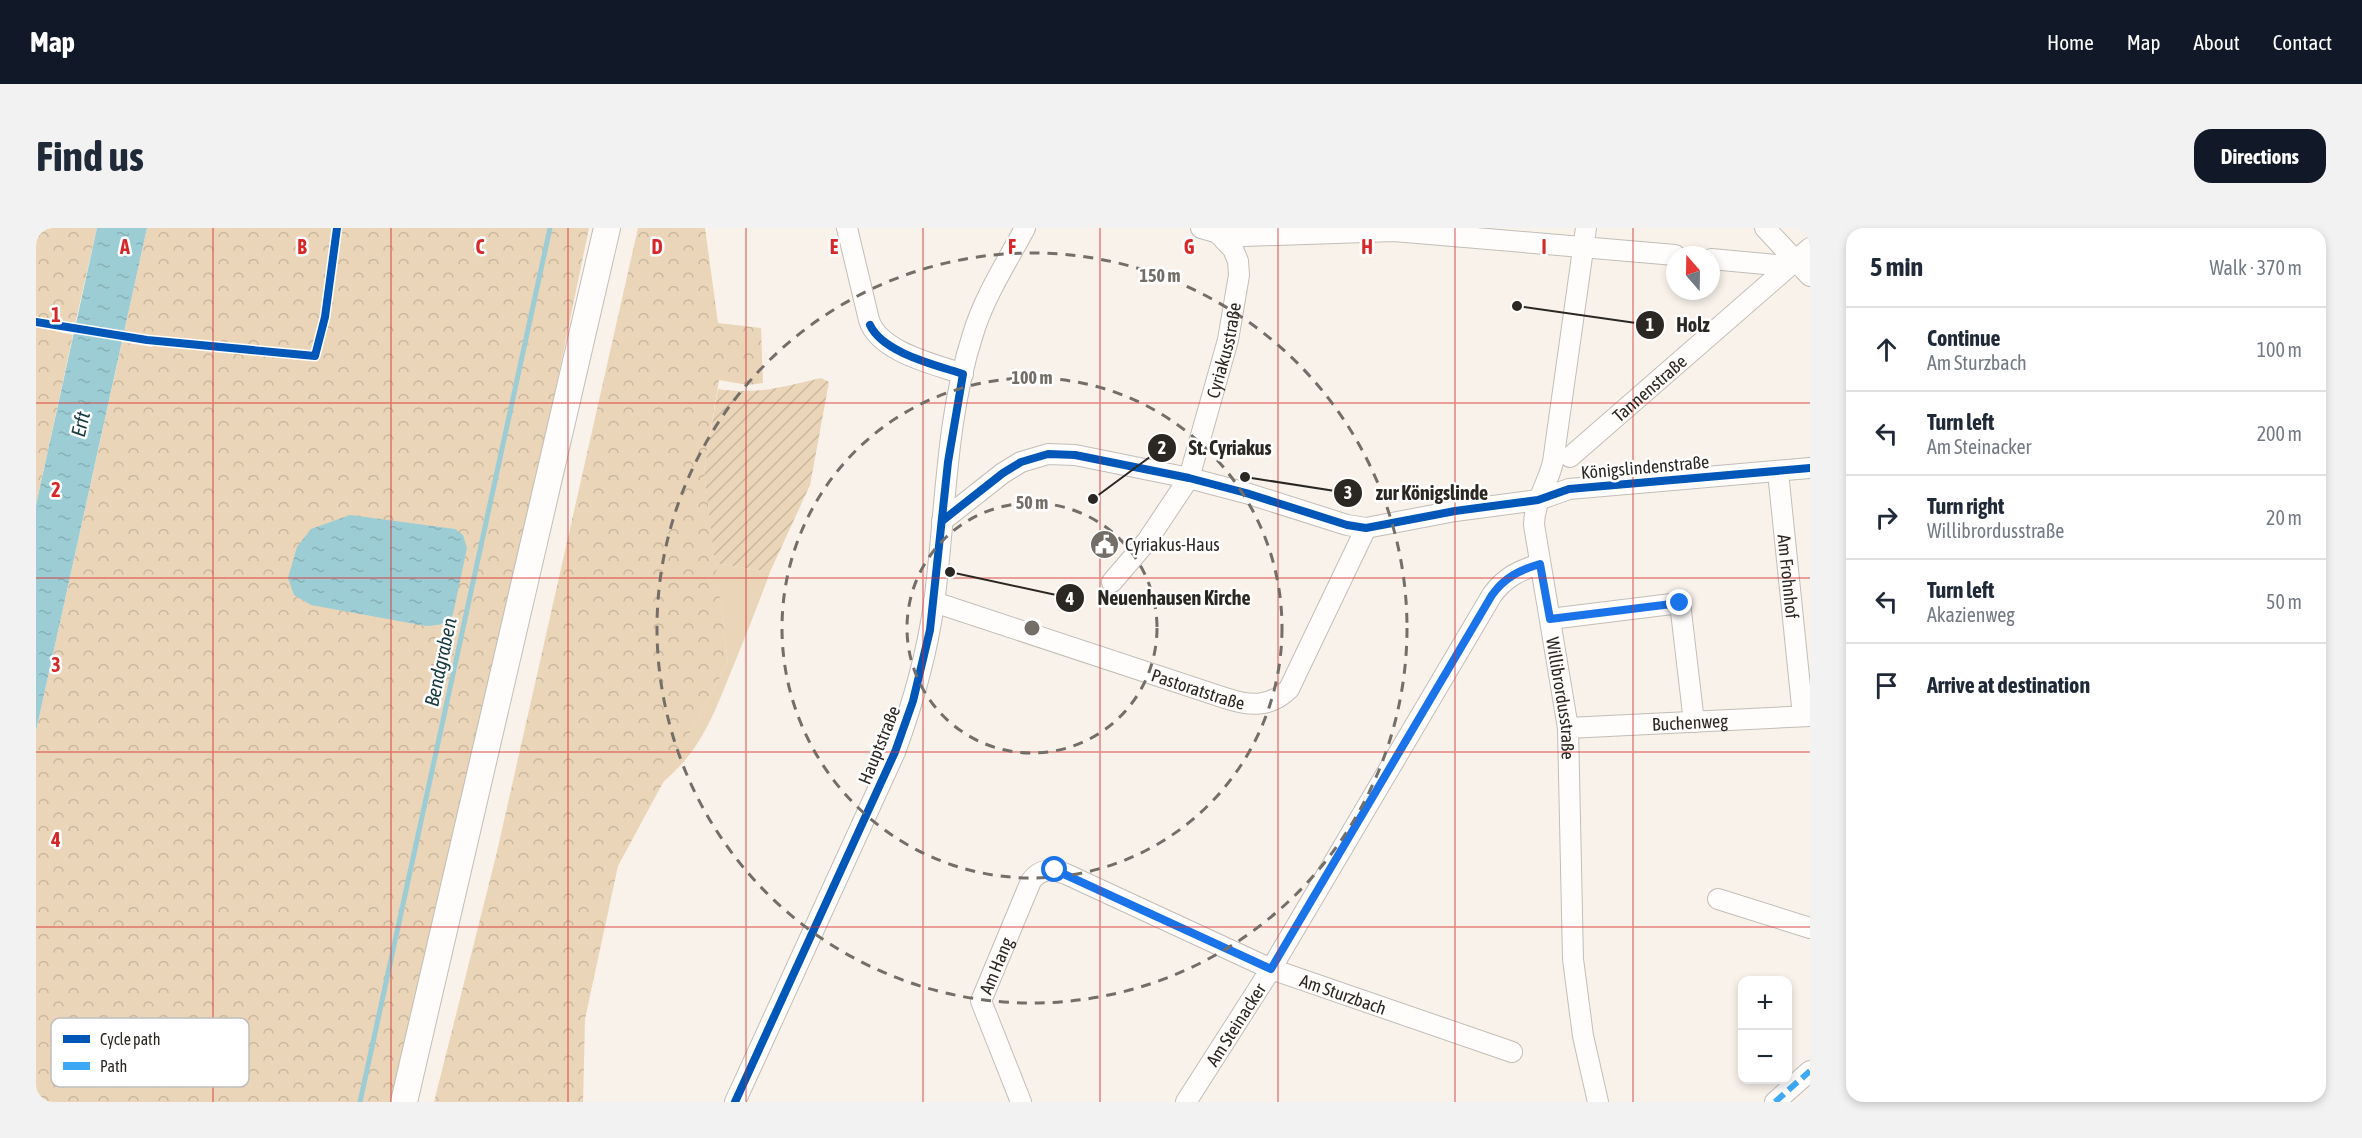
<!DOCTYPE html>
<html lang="en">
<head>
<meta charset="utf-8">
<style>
  body { margin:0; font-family:"Asap Condensed",sans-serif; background:#f2f2f3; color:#1f2937 }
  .controls { position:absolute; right:18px; bottom:18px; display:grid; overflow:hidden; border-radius:12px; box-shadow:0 3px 9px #0003 }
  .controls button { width:54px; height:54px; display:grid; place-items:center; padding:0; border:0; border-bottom:2px solid #e0e1e3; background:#fff; color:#1f2937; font:30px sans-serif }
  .compass { position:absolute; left:1630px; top:18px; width:54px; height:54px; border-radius:50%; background:#fff; box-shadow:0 3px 9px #0003; rotate:340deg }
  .stop { position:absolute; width:18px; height:18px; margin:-14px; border:4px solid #1a73e8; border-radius:50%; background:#fff }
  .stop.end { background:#1a73e8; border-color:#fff; box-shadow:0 2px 6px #0008 }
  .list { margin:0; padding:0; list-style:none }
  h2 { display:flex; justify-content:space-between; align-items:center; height:78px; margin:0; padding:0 24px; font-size:26px }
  h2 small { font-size:20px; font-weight:400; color:#747a83 }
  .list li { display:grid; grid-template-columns:39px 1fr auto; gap:18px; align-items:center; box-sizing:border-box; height:84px; padding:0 24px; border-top:2px solid #e0e1e3 }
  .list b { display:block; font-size:22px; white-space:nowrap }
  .list p { margin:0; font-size:20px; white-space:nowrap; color:#747a83 }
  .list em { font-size:20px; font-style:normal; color:#747a83 }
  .icon { flex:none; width:33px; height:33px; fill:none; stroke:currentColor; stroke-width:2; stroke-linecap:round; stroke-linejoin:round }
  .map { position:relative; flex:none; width:1774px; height:874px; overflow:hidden; border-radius:18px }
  header { display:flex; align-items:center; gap:36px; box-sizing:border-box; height:84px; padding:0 30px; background:#111827; color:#fff }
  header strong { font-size:28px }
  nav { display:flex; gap:33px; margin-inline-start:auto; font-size:21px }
  .intro { display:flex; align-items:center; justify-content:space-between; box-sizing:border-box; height:144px; padding:0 36px }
  h1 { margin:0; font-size:42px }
  .button { padding:15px 27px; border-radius:18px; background:#111827; color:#fff; font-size:21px; font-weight:700 }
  main { display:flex; gap:36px; padding:0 36px }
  aside { flex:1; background:#fff; border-radius:18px; box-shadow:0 3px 9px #0003 }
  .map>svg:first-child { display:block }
  .grass { fill:#ead5b8 }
  .forest { fill:url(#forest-crowns) }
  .garden { fill:url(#garden-furrows) }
  .water { fill:url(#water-ripples) }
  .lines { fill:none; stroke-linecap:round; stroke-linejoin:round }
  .stream { stroke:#9ccdd5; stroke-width:5 }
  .minor-casing { stroke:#c2beb7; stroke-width:22 }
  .major-casing { stroke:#c2beb7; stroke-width:28 }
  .minor { stroke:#fefdfc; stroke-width:20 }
  .major { stroke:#fefdfc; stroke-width:26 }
  .quiet { stroke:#3fa9f5; stroke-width:6; stroke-dasharray:12 6; stroke-linecap:butt }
  .cycleway-casing { stroke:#fff; stroke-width:11 }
  .cycleway { stroke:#0057b8; stroke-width:8 }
  .route { stroke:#1a73e8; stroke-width:8 }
  .grid { fill:none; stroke:#d62828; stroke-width:1.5; stroke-opacity:0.55 }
  .ring { fill:none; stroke:#736e68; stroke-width:3; stroke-dasharray:10 8 }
  .labels { text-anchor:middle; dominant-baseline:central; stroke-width:5; stroke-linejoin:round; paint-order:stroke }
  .street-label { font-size:18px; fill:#2b2722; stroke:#fff }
  .poi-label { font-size:18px; fill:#2b2722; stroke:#fff; text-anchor:start }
  .water-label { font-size:20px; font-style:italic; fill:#173a41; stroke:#fff }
  .key { fill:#fff; stroke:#bfbebd; stroke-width:1.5 }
  .key-label { font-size:16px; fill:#2b2722 }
  .grid-label { font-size:20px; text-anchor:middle; font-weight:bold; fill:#d62828; stroke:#fff; stroke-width:5; stroke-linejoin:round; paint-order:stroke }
  .centre { fill:#736e68; stroke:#fff; stroke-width:3 }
  .ring-label { font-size:18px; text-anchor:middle; font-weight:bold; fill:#736e68; stroke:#fff; stroke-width:5; stroke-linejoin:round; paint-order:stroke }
  .leader { fill:none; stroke:#2b2722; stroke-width:2 }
  .callout-dot { fill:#2b2722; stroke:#fff; stroke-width:2 }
  .mark-label { font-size:18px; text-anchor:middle; font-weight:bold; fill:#fff }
  .callout-label { font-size:20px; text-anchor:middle; font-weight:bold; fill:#2b2722; stroke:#fff; stroke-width:5; stroke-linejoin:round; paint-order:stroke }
</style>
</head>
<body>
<header>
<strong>Map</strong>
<nav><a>Home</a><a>Map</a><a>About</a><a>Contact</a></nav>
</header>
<div class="intro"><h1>Find us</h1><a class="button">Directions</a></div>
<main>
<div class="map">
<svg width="1774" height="874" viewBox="0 0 1774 874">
  <defs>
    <pattern id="forest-crowns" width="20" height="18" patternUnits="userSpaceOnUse" patternTransform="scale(1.5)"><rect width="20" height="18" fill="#ead5b8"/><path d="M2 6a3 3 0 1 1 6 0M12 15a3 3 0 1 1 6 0" fill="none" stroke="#c9b79e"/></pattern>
    <pattern id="garden-furrows" width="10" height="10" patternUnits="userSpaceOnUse" patternTransform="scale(1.5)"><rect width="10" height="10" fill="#ead5b8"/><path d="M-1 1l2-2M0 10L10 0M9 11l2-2" fill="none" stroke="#c9b79e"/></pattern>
    <pattern id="water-ripples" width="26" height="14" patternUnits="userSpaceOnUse" patternTransform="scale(1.5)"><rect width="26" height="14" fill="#9ccdd5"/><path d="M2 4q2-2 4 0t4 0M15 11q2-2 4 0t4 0" fill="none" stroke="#87b0b7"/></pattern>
  </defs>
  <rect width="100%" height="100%" fill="#f8f2ea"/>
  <!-- grass -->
  <path class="grass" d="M679,335L734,344C723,375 711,404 699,434C679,482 668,520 627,554L692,434Z"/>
  <!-- forest -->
  <path class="forest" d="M0,0H61L39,96L0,91Z
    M111,0H553L475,376L355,874H0V503L86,114L116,119L119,110L88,104Z
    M602,0H669L682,95L725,100L727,155L712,157L683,152L668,243L692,434L582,638L549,791L547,874H398L460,628Z
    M0,99L37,107L0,277Z"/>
  <!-- garden -->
  <path class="garden" d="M785,150L793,154L774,257L734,344L679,335L668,243L682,161C721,167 747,159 785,150Z"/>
  <!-- water -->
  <path class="water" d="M61,0H111L0,503V277Z
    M314,287L419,301L427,307L431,320L417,386C411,397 403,397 390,398L275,377L258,367L252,350L261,319L275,301Z"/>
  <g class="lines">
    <!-- stream -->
    <path class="stream" d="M324,874L514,0"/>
    <defs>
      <g id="minor">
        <path d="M811,0L833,92C843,124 898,136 927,146"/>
        <path d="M1165,0L1182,5L1208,8L1358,3L1639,27"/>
        <path id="s1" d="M1550,0L1517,234C1512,256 1498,274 1498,297L1532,500L1537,731L1547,808L1562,874"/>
        <path d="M1729,0L1774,48"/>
        <path d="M1675,31L1740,37L1760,33"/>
        <path id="s2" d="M1534,229L1774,20"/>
        <path id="s3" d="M1742,244L1767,488"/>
        <path d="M906,293L967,245L985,234L1012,226L1039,227L1153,250L1210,265L1311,297L1330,300L1419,283L1502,272L1533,261L1774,240"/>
        <path id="s4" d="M1076,354L1111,313L1153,250L1192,112L1203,47L1202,33L1197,21L1179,2"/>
        <path id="s5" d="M898,374L1189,470C1213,478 1234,480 1253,461L1330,300"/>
        <path d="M1514,391L1644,375L1658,494"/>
        <path id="s6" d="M1532,500L1774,488"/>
        <path d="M1682,671L1774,700"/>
        <path d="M699,874L859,524C877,475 891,427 898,375C910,286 909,192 937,106C948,69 971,34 989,0"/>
        <path id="s7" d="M985,874L945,773L995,653C1004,641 1016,640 1030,646L1235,741L1476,824"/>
        <path id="s8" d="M1150,874L1235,741L1456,367C1469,349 1484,342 1504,336"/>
        <path d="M1739,874L1774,843"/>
      </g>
      <path id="major" d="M368,874L571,0"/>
    </defs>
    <!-- minor casing -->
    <use href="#minor" class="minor-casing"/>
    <!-- major casing -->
    <use href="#major" class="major-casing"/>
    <!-- minor -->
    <use href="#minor" class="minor"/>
    <!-- major -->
    <use href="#major" class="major"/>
    <!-- quiet -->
    <path class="quiet" d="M1739,874L1774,843"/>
    <defs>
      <path id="cycleway" d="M0,94L111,112L279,128L289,89L301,0
        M906,293L967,245L985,234L1012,226L1039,227L1153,250L1210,265L1311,297L1330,300L1419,283L1502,272L1533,261L1774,240
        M699,874L859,524L877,473L894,402L912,234L927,146C900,137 847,125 834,97"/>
    </defs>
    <!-- cycleway casing -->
    <use href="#cycleway" class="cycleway-casing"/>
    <!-- cycleway -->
    <use href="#cycleway" class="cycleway"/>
  </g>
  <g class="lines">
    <!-- route -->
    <path class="route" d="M1019,642L1235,741L1456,367C1469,349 1484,342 1504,336L1514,391L1644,375"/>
  </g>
  <!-- grid -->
  <path class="grid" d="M177,0V874M355,0V874M532,0V874M710,0V874M887,0V874M1064,0V874M1242,0V874M1419,0V874M1597,0V874M0,175H1774M0,350H1774M0,524H1774M0,699H1774"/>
  <!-- distance rings -->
  <g class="ring">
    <circle cx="996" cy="400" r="125"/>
    <circle cx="996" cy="400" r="250"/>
    <circle cx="996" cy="400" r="375"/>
  </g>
  <!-- icons -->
  <defs>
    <symbol id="civic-disc" viewBox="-11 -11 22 22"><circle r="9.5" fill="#736e68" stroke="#fff"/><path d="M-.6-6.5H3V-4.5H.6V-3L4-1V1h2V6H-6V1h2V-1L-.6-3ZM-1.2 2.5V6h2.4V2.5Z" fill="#fff"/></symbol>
  </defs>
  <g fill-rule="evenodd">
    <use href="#civic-disc" x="1052" y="300" width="33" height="33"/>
  </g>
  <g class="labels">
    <!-- street labels -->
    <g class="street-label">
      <text stroke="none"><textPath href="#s4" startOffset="262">Cyriakusstraße</textPath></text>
      <text stroke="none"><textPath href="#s2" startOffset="105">Tannenstraße</textPath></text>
      <text transform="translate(1609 239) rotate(-5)">Königslindenstraße</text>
      <text stroke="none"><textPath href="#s3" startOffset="105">Am Frohnhof</textPath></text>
      <text stroke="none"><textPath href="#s5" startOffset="278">Pastoratstraße</textPath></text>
      <text stroke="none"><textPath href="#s1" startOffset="478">Willibrordusstraße</textPath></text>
      <text stroke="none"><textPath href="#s6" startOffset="122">Buchenweg</textPath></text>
      <text transform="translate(843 517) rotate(-68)">Hauptstraße</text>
      <text stroke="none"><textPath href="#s7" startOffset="147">Am Hang</textPath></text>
      <text stroke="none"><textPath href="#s7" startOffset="580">Am Sturzbach</textPath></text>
      <text stroke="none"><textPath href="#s8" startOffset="92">Am Steinacker</textPath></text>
    </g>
    <!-- poi labels -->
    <g class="poi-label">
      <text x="1089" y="316">Cyriakus-Haus</text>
    </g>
    <!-- water labels -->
    <g class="water-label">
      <text transform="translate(44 196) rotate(-77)">Erft</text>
      <text transform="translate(404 434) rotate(-78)">Bendgraben</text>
    </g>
  </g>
  <!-- legend -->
  <rect x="15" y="790" width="198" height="69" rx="9" class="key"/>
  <rect x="27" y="807" width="27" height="8" fill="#0057b8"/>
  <rect x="27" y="834" width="27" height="8" fill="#3fa9f5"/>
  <g class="key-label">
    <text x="64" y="817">Cycle path</text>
    <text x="64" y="844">Path</text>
  </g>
  <g class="grid-label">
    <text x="89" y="26">A</text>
    <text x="266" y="26">B</text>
    <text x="444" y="26">C</text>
    <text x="621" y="26">D</text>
    <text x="798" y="26">E</text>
    <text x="976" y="26">F</text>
    <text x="1153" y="26">G</text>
    <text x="1331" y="26">H</text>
    <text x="1508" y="26">I</text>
    <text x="20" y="94">1</text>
    <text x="20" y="269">2</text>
    <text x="20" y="444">3</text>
    <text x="20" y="619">4</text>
  </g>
  <circle cx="996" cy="400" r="9" class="centre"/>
  <g class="ring-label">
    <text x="1124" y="54">150 m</text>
    <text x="996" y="156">100 m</text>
    <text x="996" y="281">50 m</text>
  </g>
  <!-- callouts -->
  <path class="leader" d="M1481 78L1614 97M1057 271L1126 220M1209 249L1312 265M914 344L1034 370"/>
  <g class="callout-dot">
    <circle cx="1481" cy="78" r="6"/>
    <circle cx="1057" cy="271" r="6"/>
    <circle cx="1209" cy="249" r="6"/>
    <circle cx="914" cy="344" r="6"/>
    <circle cx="1614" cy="97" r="15"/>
    <circle cx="1126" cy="220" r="15"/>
    <circle cx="1312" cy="265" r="15"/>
    <circle cx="1034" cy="370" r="15"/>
  </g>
  <g class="mark-label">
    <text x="1614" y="103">1</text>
    <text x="1126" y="226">2</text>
    <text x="1312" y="271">3</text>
    <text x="1034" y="377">4</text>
  </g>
  <g class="callout-label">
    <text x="1657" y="104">Holz</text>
    <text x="1194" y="227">St. Cyriakus</text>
    <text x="1396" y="272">zur Königslinde</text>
    <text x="1138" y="377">Neuenhausen Kirche</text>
  </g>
</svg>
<div class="controls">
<button>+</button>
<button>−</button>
</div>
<svg class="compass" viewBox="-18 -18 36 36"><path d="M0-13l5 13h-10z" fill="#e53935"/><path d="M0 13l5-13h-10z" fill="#747a83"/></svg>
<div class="stop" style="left:1019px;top:642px"></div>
<div class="stop end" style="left:1644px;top:375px"></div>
</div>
<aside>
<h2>5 min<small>Walk · 370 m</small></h2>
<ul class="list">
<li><svg class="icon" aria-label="ahead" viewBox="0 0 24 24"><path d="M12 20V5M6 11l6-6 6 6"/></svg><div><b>Continue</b><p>Am Sturzbach</p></div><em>100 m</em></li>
<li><svg class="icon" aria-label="left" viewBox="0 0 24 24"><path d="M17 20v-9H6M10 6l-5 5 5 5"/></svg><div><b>Turn left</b><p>Am Steinacker</p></div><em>200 m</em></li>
<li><svg class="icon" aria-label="right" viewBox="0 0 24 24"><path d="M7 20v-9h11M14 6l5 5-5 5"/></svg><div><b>Turn right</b><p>Willibrordusstraße</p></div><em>20 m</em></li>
<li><svg class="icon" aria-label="left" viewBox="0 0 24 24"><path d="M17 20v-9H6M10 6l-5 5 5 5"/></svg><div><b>Turn left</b><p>Akazienweg</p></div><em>50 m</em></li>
<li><svg class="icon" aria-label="arrive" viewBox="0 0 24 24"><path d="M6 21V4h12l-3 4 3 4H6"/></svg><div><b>Arrive at destination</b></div></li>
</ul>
</aside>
</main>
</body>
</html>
